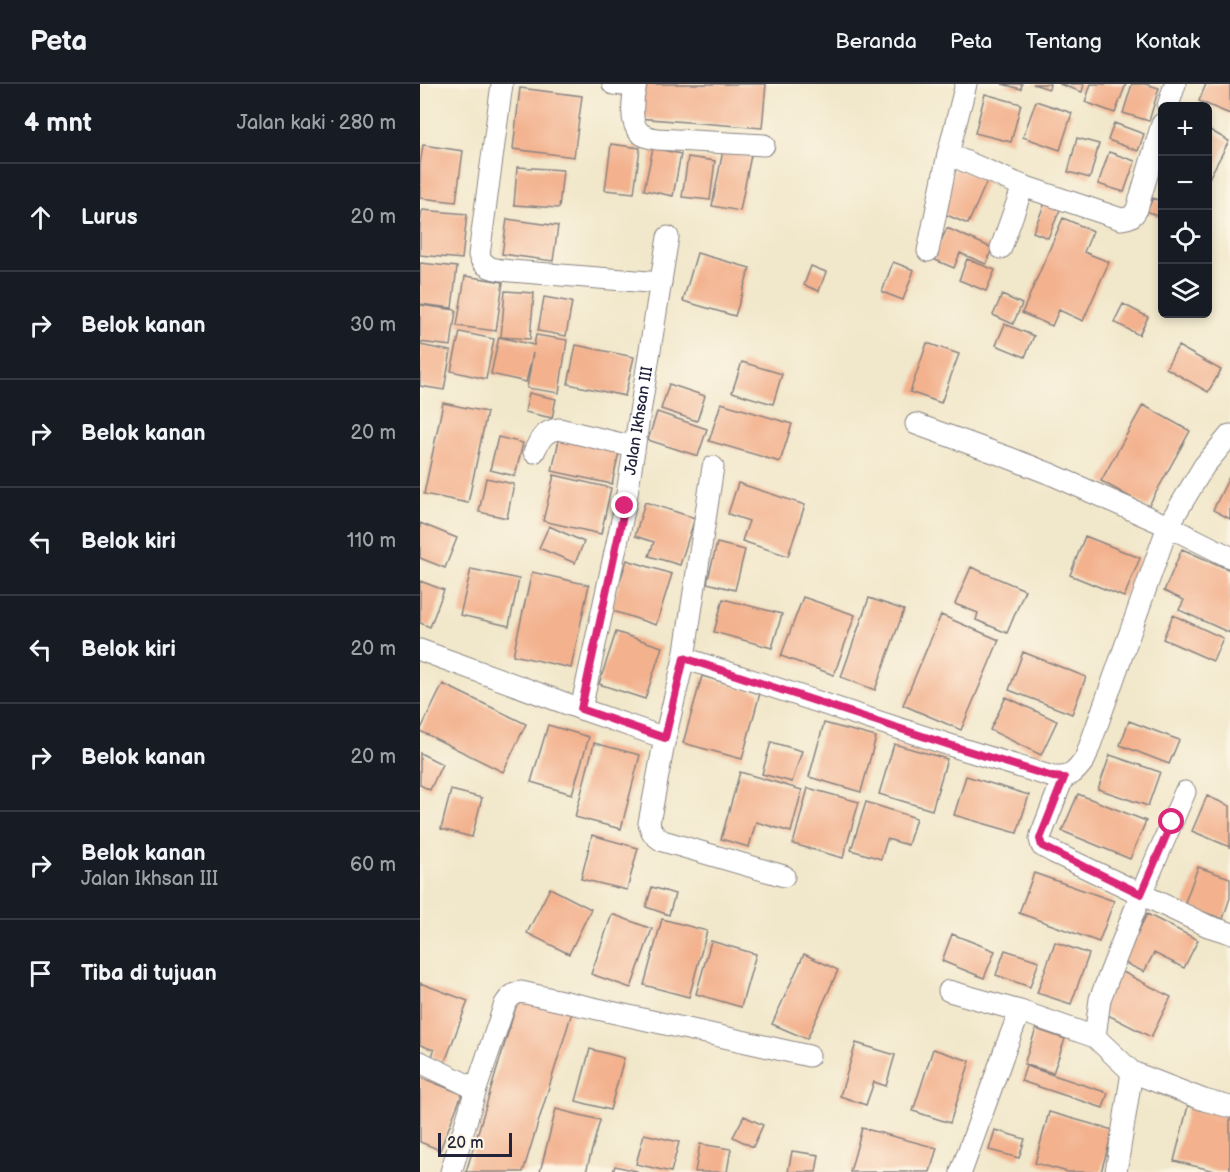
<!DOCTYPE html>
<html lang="id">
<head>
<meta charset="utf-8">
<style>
  body { margin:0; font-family:"Balsamiq Sans",sans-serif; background:#242831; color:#f1f3f6 }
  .controls { position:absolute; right:18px; top:18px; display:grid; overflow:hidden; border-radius:9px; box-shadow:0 3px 9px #0003 }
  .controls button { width:54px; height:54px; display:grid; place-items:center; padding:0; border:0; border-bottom:2px solid #363941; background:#171b24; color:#f1f3f6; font:30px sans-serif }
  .scale { position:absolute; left:18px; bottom:15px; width:74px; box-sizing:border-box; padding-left:6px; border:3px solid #22223b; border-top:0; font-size:16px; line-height:21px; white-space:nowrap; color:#22223b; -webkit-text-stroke:4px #fcf5e5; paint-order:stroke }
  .stop { position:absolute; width:18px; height:18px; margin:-14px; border:4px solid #db2777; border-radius:50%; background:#fff }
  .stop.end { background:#db2777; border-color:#fff; box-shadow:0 2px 6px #0008 }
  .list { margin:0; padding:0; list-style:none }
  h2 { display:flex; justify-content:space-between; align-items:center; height:78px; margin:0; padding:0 24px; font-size:26px }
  h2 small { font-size:20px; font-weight:400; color:#9ea1a6 }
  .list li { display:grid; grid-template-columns:39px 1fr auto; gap:18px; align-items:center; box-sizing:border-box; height:108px; padding:0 24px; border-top:2px solid #363941 }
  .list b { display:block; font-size:22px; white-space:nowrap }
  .list p { margin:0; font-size:20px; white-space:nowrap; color:#9ea1a6 }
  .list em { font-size:20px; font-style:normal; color:#9ea1a6 }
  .icon { flex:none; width:33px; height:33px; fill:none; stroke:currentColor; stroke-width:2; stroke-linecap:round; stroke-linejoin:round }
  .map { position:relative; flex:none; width:810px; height:1088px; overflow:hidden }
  header { display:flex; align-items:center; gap:36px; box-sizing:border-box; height:84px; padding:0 30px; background:#171b24; border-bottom:2px solid #363941 }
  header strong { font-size:28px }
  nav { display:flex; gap:33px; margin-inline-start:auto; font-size:21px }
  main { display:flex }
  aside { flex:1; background:#171b24 }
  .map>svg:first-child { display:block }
  .building { fill:#f3b18d }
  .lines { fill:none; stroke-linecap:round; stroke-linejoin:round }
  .minor-casing { stroke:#8a8482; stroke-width:23 }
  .minor { stroke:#fff; stroke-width:21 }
  .route { stroke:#db2777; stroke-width:8 }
  .labels { text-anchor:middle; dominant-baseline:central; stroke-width:4.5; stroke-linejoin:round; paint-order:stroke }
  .street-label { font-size:16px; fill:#22223b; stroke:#fcf5e5 }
</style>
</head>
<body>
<header>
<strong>Peta</strong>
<nav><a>Beranda</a><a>Peta</a><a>Tentang</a><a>Kontak</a></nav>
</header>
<main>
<aside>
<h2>4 mnt<small>Jalan kaki · 280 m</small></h2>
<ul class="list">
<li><svg class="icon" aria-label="ahead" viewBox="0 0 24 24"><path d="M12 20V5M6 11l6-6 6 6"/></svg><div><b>Lurus</b></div><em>20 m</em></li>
<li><svg class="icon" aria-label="right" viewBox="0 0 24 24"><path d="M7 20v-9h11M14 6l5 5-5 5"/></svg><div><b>Belok kanan</b></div><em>30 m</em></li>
<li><svg class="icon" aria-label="right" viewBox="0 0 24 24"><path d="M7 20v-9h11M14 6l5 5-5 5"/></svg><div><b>Belok kanan</b></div><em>20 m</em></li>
<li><svg class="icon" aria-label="left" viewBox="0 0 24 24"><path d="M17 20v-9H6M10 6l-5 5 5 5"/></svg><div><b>Belok kiri</b></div><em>110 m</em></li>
<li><svg class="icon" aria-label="left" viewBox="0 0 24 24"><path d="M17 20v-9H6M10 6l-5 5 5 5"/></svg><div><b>Belok kiri</b></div><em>20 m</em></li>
<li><svg class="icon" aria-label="right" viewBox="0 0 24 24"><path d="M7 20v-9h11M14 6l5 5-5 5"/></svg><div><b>Belok kanan</b></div><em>20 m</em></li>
<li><svg class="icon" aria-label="right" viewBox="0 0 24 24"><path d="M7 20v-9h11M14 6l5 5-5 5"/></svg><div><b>Belok kanan</b><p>Jalan Ikhsan III</p></div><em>60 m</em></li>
<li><svg class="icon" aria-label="arrive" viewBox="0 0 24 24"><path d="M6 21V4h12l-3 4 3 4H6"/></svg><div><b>Tiba di tujuan</b></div></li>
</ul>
</aside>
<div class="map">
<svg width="810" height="1088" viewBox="0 0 810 1088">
  <rect width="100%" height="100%" fill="#fcf5e5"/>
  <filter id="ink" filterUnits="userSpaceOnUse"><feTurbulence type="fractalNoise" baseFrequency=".0167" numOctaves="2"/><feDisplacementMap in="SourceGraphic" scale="12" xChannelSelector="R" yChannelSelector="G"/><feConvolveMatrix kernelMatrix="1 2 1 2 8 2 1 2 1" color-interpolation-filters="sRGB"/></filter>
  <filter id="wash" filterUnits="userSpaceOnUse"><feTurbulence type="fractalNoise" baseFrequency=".008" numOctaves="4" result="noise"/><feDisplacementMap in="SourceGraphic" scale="24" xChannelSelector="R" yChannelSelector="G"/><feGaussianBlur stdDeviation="1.35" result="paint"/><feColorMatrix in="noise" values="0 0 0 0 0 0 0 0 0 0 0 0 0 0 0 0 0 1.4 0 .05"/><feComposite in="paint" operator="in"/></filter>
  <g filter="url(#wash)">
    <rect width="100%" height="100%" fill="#f1e7ca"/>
    <g id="blocks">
      <!-- building -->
      <path class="building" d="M220,0H346L342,44L217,34Z
        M582,0H602L601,5Z
        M613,0H630L629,5Z
        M639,0H664L662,8Z
        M671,0H706L695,29L665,18Z
        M712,0H725L739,4L729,37L703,29Z
        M786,0H810V30L779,17Z
        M100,4L162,12L154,73L93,65Z
        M565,10L601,20L591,58L555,49Z
        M616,17L652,29L640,66L603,53Z
        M694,39L724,50L718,67L688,56Z
        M788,45L809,57L788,96Z
        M657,54L679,60L670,94L648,88Z
        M191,60L220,64L214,109L185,106Z
        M3,61L43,67L36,118L0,114V81Z
        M233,64L261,70L253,112L224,106Z
        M303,66L331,71L320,127L292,122Z
        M689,68L715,77L704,108L678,100Z
        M268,73L295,77L290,116L262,113Z
        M97,83L143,86L139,124L94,121Z
        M535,84L567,97L548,140L517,127Z
        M627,114L642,121L628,154L613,148Z
        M733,114L742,118V135L727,127Z
        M2,126L47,130L42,175L0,171V143Z
        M643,134L673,147L664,168L689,178L663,237L639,226L632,242L602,229Z
        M87,135L138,142L133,177L82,170Z
        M527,144L572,164L566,180L540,169L534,184L513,175Z
        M277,169L330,184L315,232L263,217Z
        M547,175L575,186L566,207L539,196Z
        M473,178L494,186L483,216L462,208Z
        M0,179L37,183L32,224L0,220Z
        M391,182L406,188L399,207L384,201Z
        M45,192L83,198L76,247L37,242Z
        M85,207L114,209L110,255L81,253Z
        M582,211L602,220L593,240L573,231Z
        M124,213L152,218L146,252L118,247Z
        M703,220L728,233L719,251L694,238Z
        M0,221L36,226L31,262L0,258Z
        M585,240L614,252L605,273L576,261Z
        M40,248L74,255L66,295L31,287Z
        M116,251L147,256L139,309L107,304L113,269L106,298L71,290L79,253L114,261Z
        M507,259L539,270L521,319L490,308Z
        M0,261L31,267L24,306L0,302Z
        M156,261L214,273L205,312L148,300Z
        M758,262L801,286L788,308L746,284Z
        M322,278L362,290L353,320L312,308Z
        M249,300L285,312L277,337L241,325Z
        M109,309L136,315L132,334L105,328Z
        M23,319L67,328L48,419L4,410Z
        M301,319L372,340L360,378L289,357Z
        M723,321L770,347L728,423L681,397Z
        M237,328L287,345L278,372L228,356Z
        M140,351L200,364L192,400L132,387Z
        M78,353L103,359L95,392L70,386Z
        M134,391L191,404L181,450L123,437Z
        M810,391V435L793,426Z
        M66,394L94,400L87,434L59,428Z
        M318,399L385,421L368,472L322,457L329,437L308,430Z
        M225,418L275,434L260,481L229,472L234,458L215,452Z
        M0,439L37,454L25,484L0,474Z
        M129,442L164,458L155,479L119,464Z
        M665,452L720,474L704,513L650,491Z
        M297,459L325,466L315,506L287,499Z
        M762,465L810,486V549L759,526L764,516L744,507Z
        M207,476L252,490L236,541L190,526Z
        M551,483L605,506L587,549L556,536L558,529L535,520Z
        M51,485L99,495L89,542L40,531Z
        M112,488L169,501L151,584L93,571Z
        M0,497L24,506L10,543L0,539Z
        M383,513L435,531L414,591L361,572Z
        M449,514L484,526L455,606L421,593Z
        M303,515L362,530L352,564L294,548Z
        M521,531L579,556L541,646L483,621Z
        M753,531L803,554L793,577L743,555Z
        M196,548L242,563L225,615L179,600Z
        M603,568L666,593L652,630L589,606Z
        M282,592L340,609L322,675L263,659Z
        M23,600L106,640L83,688L0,647Z
        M586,613L637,637L621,671L570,646Z
        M709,637L759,656L749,680L700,661Z
        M404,639L456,653L441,708L389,693Z
        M128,641L169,653L152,710L111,698Z
        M351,658L382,667L372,698L342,690Z
        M174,659L220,671L201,745L155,733Z
        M474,660L527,675L512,726L459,710Z
        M0,669L22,680L10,706L0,701Z
        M690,671L740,688L728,722L678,705Z
        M320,688L382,706L371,748L336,738L329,763L301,755Z
        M546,692L609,711L597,749L534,731Z
        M388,704L439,718L423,774L373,760Z
        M31,706L62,714L52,753L21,745Z
        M658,710L726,737L710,775L642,747Z
        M787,712L810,722V763L772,747Z
        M446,718L496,734L488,761L467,755L461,775L431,766Z
        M172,751L218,764L207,806L161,795Z
        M778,783L810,794V814L803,835L764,821Z
        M614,789L694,817L679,858L599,829Z
        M232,803L255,810L249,831L226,823Z
        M130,804L171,825L149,870L107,849Z
        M192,830L232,845L211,904L171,890Z
        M727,830L778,856L764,884L734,869L724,888L703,878Z
        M242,835L287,847L269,913L224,901Z
        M532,850L575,867L564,894L522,877Z
        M291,857L336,870L321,923L276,910Z
        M635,858L669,870L651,920L617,909Z
        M585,866L619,877L610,903L576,891Z
        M384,870L418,886L387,955L352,940Z
        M701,887L751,913L731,953L680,927Z
        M0,899L48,917L25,978L12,973L14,966L0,961Z
        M100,909L153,925L103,1088H46Z
        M616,945L645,955L633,989L604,980Z
        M436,959L475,971L466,1002L454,998L446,1021L420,1012Z
        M170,965L204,974L190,1026L156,1017Z
        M513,965L550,977L530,1039L493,1027Z
        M606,982L688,1009L683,1024L601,997Z
        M0,993L42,1010L20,1066L0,1058Z
        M769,1018L810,1028V1088H799L754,1077Z
        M136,1025L180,1036L166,1088H120Z
        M629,1028L693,1046L681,1088H648L615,1079Z
        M324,1032L343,1041L333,1063L313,1053Z
        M442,1044L517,1064L510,1088H430Z
        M575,1046L605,1055L599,1074L569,1066Z
        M224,1050L259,1058L251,1088L216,1080Z
        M280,1060L311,1065L307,1088H275Z
        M372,1067L399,1071L396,1088H368Z
        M195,1082L217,1087V1088H193Z"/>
    </g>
  </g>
  <g filter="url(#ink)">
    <use href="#blocks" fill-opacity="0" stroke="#8a8482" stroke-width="1.5"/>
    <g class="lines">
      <defs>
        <g id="minor">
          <path d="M82,0L59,171C64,186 77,185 91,187L241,199"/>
          <path d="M193,0L215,2"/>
          <path d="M216,0C213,12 209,38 219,48C224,53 231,54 237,55L344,61"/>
          <path d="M748,22L755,0"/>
          <path d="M528,70L603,102L701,135C709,134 713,133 717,125L742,40"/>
          <path d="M581,164L603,102"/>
          <path d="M508,167L528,70L546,0"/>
          <path d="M496,340L587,373L633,391L748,442L784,382L810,351"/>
          <path d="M114,368C119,357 124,346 139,345L214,363"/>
          <path d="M293,383L264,574L245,654L229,739C231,748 234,752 243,757L364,792"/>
          <path d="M0,566L161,625L245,654"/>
          <path d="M264,574L542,665L633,693C651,694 655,689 665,675L748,442L810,473"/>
          <path id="s1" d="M161,625L205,422L248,153"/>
          <path d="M643,694L621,751L620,755L622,762L633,768L788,842L810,849"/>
          <path d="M765,708L721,810L680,915L675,953L712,988L784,1016L810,1023"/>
          <path d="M529,907L600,927"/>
          <path d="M0,978L56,1005L85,920C90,913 92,910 101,908L389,972"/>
          <path d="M31,1088L56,1005"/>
          <path d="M541,1088L586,963L600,927L675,953"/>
          <path d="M696,1088L712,988"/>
        </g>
      </defs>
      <!-- minor casing -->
      <use href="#minor" class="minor-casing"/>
      <!-- minor -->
      <use href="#minor" class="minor"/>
    </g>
  </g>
  <g class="lines" filter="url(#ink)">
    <!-- route -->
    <path class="route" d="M205,422L161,625L245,654L264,574L542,665L633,693L644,694L621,752L620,755L622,762L721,810L752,738"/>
  </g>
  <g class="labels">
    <!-- street labels -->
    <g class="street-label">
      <text stroke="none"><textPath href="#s1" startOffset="294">Jalan Ikhsan III</textPath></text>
    </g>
  </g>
</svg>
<div class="controls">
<button>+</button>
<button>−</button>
<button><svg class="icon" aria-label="locate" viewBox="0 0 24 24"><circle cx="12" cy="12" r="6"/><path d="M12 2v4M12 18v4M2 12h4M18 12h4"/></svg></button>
<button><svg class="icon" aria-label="layers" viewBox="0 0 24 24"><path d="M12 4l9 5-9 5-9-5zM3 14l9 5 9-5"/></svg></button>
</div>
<div class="scale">20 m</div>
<div class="stop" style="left:752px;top:738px"></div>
<div class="stop end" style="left:205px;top:422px"></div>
</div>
</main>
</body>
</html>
